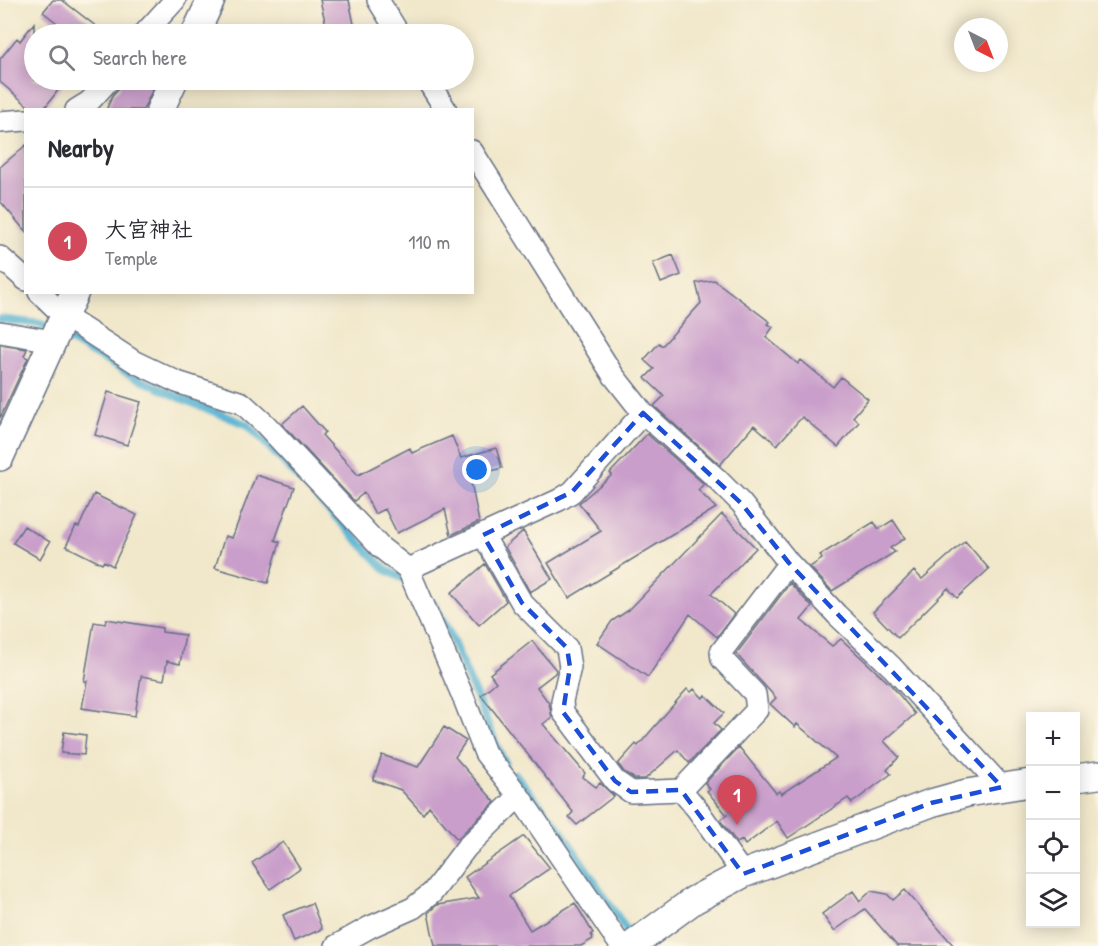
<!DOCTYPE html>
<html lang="en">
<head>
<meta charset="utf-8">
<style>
  body { margin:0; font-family:"Patrick Hand","Klee One",sans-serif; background:#f2f2f3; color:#2b2b33 }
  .controls { position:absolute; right:18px; bottom:18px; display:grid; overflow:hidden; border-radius:0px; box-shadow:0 3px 15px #0003 }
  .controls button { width:54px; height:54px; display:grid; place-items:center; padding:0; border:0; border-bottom:2px solid #e1e1e2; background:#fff; color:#2b2b33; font:30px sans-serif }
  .compass { position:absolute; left:954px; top:18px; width:54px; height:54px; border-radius:50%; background:#fff; box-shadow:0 3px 15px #0003; rotate:138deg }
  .you { position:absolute; left:477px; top:470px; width:21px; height:21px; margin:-15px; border:4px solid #fff; border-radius:50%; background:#1a73e8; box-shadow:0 0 0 9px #1a73e833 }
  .badge { display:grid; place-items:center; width:39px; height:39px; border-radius:50%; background:#d1495b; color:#fff; font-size:20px; font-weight:700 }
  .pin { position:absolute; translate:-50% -50px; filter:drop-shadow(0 2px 3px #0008) }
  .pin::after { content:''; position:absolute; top:32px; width:21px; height:18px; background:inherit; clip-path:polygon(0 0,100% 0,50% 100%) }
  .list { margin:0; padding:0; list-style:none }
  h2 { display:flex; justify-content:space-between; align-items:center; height:78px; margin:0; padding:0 24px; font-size:26px }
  h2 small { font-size:20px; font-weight:400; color:#7c7c81 }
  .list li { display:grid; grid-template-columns:39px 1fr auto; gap:18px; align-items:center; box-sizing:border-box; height:108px; padding:0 24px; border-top:2px solid #e1e1e2 }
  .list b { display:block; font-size:22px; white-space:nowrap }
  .list p { margin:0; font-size:20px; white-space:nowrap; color:#7c7c81 }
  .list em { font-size:20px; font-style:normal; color:#7c7c81 }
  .icon { flex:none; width:33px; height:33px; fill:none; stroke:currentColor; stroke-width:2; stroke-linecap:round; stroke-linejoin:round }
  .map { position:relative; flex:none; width:1098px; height:946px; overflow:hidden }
  .search { position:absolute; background:#fff; box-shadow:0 3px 15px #0003; left:24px; top:24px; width:450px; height:66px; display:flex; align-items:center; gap:15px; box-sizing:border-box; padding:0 21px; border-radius:33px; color:#7c7c81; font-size:22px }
  .panel { position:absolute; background:#fff; box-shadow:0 3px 15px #0003; left:24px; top:108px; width:450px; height:186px; border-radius:0px }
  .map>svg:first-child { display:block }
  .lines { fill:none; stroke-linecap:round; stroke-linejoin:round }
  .stream { stroke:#54b2d2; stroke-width:8 }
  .building { fill:#c99ecb }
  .minor-casing { stroke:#667084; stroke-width:24 }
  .tertiary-casing { stroke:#667084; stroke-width:30 }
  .minor { stroke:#fff; stroke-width:21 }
  .tertiary { stroke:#fff; stroke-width:27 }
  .marked { fill:none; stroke:#1d4ed8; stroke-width:4.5; stroke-dasharray:12 8; stroke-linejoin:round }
</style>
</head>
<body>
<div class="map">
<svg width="1098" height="946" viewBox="0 0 1098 946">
  <rect width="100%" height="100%" fill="#fcf5e5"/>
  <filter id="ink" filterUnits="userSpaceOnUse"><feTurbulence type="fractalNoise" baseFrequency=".0167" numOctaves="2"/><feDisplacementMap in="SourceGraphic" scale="12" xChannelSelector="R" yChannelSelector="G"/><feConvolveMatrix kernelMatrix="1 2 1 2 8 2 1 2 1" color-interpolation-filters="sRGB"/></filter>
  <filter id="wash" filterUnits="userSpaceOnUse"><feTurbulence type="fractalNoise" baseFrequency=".008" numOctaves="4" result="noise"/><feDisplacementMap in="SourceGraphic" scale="24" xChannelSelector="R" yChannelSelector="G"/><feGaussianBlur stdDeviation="1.35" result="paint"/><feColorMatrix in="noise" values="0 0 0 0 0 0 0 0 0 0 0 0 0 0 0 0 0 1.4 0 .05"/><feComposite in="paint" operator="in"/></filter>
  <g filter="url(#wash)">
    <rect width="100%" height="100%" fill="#f1e8cb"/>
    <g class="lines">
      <!-- stream -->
      <path class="stream" d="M0,319L41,324L129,374L180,398L248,425L386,570L408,581
        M434,604L449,632L502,758L505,762
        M515,774L559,828L633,940"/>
    </g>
    <g id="blocks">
      <!-- building -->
      <path class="building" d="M53,0H62L106,34H71L43,12Z
        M320,0H349L355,29L328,34Z
        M34,23V80H66L43,110H33L0,82V59L17,38L20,41Z
        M121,80H157L143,110H106L113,95L119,88Z
        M26,145V232L0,201V167Z
        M673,255L681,275L661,283L653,263Z
        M714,280L770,322L768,324L773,327L766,337L798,364L801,360L833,387L841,377L868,399L853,417L859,422L838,447L802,417L777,445L754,425L720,465L654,406L664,396L645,378L654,369L644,360L659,343L662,346L701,303L696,283Z
        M0,345L27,349L24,356L28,358L0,418Z
        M108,392L141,402L127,445L95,435Z
        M302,406L325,432L322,435L358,475L410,448L412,453L452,436L461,458L496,448L502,468L470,477L479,522L451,535L445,509L397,533L385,509L375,514L364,493L354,501L282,424Z
        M647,434L704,484L698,490L716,508L569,598L548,563L601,531L579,503L612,475L610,473Z
        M256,475L294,487L275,540L280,542L268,583L215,568L225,536L232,538Z
        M94,494L137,515L113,566L104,561L102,564L66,546L76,526L79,527Z
        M722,514L756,548L711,594L734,614L717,637L690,614L648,677L597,643L612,621L629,610Z
        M893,520L905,538L890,548L895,552L832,591L810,567L822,559L820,555L874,522L879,529Z
        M24,526L50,542L40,559L13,543Z
        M523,531L552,579L530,592L505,547Z
        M965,541L989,569L957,598L948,588L898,638L873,612L914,571L922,579Z
        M485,564L506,601L479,625L451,593Z
        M790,583L812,607L801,620L832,646L841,639L891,685L915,714L884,741L899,757L887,770L891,774L852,803L848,798L788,838L777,821L745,845L742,840L737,843L720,820L727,815L707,791L710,789L705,783L739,747L776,793L779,791L781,794L836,758L797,724L795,727L770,704L776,698L736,654Z
        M106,619L162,628V632L185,635L180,664L167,661L164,680L141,676L135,716L82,708L87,681H84L94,622L105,624Z
        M532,641L556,670L555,673L537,687L549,703L552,717L543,724L585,773L583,777L596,787L600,783L614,796L577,825L569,817L573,812L481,695L496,682L490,674Z
        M687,689L691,692L694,689L703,698L705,695L724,713L714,723L721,730L689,763L678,750L645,779H635L624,772L618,764L636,744L638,746Z
        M444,727L466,741L455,757L495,802L457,839L429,806L423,814L401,790L373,780L382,755L418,767Z
        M64,732L86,735L84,755L61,753Z
        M524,836L550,868L509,896L530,930L575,903L593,933L591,934L593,939L581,946H435L428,913L437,905L479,898L465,877Z
        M283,842L300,868L270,889L252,863Z
        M905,890L954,946H897L865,909L834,931L822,914L853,891L860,901L871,891L887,894L893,900Z
        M312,903L322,929L294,941L283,915Z"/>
    </g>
  </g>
  <g filter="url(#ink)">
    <use href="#blocks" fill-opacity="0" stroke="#667084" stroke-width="1.5"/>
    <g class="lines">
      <defs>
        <path id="minor" d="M378,0L399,34
          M144,34L175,0
          M427,80L446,110
          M76,110L89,102L109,80
          M0,122L26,120
          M472,151L613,375L643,413L716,478L741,503L789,563L837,615L892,667L1002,787
          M0,257L26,280
          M39,292L64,316L135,362L177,382L242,403L265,424L380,547L408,569L464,699L485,753L519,796L621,946
          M0,332L53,341
          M483,535L522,603L567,648L570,667L562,701L563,712L615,781L631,792L681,790L697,809L743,874
          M408,569L559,500L572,492L643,413
          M681,790L757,710L755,694L722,659L721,652L789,563
          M336,946L370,927L413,908L432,893L466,848L519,796"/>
        <path id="tertiary" d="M195,34L211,0
          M160,110L174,80
          M0,457L75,292
          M1076,778L1098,775
          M631,946L694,900L743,874L931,803L967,793L1030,783"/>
      </defs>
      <!-- minor casing -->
      <use href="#minor" class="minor-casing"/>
      <!-- tertiary casing -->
      <use href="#tertiary" class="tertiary-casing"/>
      <!-- minor -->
      <use href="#minor" class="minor"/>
      <!-- tertiary -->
      <use href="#tertiary" class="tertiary"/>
    </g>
  </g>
  <!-- marked area -->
  <path class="marked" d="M643,413L741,503L789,563L1002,787L931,803L743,874L681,790L631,792L615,781L563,712L570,667L567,648L522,603L483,535L572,492Z"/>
</svg>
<div class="controls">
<button>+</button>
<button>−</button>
<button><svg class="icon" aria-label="locate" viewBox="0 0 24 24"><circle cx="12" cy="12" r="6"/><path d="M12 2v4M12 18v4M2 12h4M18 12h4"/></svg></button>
<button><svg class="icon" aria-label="layers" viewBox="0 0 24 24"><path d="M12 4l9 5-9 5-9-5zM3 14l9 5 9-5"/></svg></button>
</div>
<svg class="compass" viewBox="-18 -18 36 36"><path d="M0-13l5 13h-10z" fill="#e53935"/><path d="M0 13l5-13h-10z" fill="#7c7c81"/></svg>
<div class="you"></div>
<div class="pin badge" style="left:737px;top:825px">1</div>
<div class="search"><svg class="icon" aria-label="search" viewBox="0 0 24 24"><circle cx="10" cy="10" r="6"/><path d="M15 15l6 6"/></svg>Search here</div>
<section class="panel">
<h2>Nearby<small></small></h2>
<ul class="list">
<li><span class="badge">1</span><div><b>大宮神社</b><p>Temple</p></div><em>110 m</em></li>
</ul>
</section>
</div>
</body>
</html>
